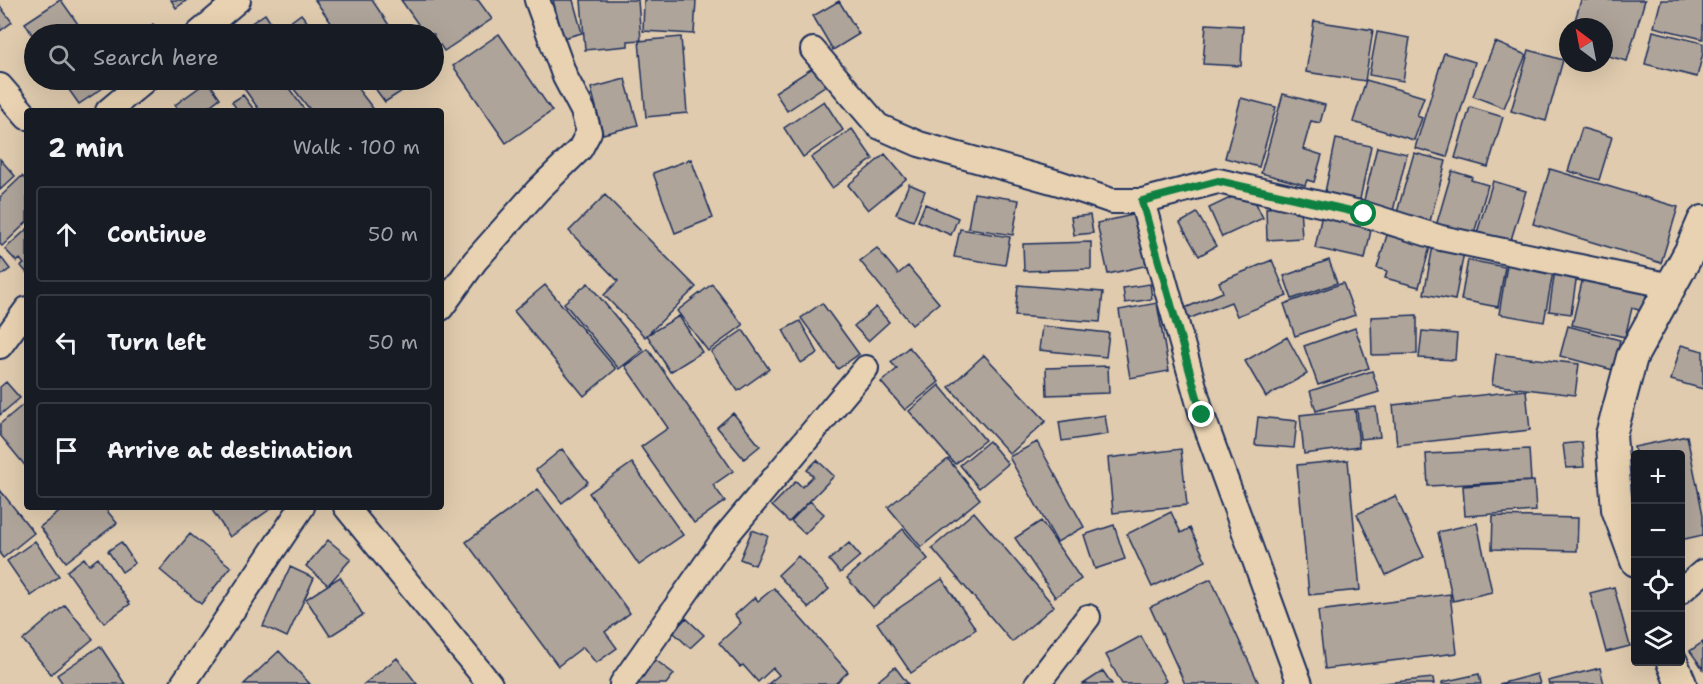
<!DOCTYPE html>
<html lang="en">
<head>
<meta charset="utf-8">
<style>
  body { margin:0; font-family:"Shantell Sans",sans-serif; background:#242831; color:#f1f3f6 }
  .controls { position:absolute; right:18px; bottom:18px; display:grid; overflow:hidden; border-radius:6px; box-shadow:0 6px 24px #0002 }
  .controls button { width:54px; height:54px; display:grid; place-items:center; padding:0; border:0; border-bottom:2px solid #363941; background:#171b24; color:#f1f3f6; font:30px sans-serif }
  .compass { position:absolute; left:1559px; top:18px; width:54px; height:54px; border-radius:50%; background:#171b24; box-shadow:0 6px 24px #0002; rotate:328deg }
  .stop { position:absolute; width:18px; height:18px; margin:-14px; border:4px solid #0b8043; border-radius:50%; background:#fff }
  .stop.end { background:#0b8043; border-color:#fff; box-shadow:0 2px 6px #0008 }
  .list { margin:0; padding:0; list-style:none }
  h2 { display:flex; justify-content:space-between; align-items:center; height:78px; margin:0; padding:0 24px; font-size:26px }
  h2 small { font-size:20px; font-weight:400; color:#9ea1a6 }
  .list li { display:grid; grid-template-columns:39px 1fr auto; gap:18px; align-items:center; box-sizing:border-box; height:96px; margin:0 12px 12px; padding:0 12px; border:2px solid #363941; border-radius:6px }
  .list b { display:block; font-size:22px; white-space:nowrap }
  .list em { font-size:20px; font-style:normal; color:#9ea1a6 }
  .icon { flex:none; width:33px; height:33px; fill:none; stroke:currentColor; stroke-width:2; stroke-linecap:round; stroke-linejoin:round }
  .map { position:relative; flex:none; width:1703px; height:684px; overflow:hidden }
  .search { position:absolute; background:#171b24; box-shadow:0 6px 24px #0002; left:24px; top:24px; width:420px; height:66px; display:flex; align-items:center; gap:15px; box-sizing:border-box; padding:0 21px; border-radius:33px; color:#9ea1a6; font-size:22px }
  .panel { position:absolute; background:#171b24; box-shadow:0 6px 24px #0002; left:24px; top:108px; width:420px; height:402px; border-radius:6px }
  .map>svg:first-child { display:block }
  .building { fill:#afa499; stroke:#1b2f5e; stroke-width:1.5 }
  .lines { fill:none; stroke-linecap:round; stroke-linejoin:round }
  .minor-casing { stroke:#1b2f5e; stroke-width:28 }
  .tertiary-casing { stroke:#1b2f5e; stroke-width:34 }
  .minor { stroke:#e8d2b1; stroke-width:24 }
  .tertiary { stroke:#e8d2b1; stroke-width:30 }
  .route { stroke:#0b8043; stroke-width:8 }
</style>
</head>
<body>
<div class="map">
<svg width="1703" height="684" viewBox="0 0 1703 684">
  <rect width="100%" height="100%" fill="#e0cbae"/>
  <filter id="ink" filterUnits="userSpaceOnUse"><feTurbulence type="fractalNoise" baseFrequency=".0167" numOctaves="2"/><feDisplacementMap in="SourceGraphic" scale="12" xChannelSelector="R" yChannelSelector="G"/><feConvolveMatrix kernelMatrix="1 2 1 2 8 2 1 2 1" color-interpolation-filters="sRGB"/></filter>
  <g filter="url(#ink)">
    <!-- building -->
    <path class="building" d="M60,0H61L85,34H34V38L25,23Z
      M171,0H187L176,8Z
      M315,0H372L395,34H339Z
      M401,0H478L492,19L444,51L440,45L434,49V34H413L409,29L418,24Z
      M553,0H573L582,33L563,38Z
      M581,0H638L641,40L628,41V46L585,50Z
      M644,0H696L694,34L643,31Z
      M1581,0H1645L1627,61L1604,55V27H1573Z
      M1661,0H1703V39L1654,27Z
      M839,1L859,34L833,50L813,16Z
      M0,6L12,22L0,31Z
      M265,14L274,28L265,34H256L250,24Z
      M301,14L317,34H274Z
      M1314,21L1373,30L1365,81L1306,72Z
      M153,24L161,34H140Z
      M1206,24L1243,26L1241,66L1203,64Z
      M1653,31L1703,43V53L1697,77L1645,64Z
      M1377,32L1410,38L1403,81L1369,75Z
      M499,34L552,111L506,143L453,66Z
      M681,37L687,113L646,117L639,41Z
      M1495,42L1526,55L1504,108L1473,96Z
      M1529,50L1563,60L1546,121L1511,111Z
      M1444,53L1475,62L1447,157L1415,148Z
      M814,67L826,85L787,111L775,92Z
      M625,79L638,125L603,134L591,88Z
      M62,80H115L79,104Z
      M238,80H283L304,109L301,111H260Z
      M287,80H351L375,111H311Z
      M369,80H419L385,102Z
      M1366,80L1424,97L1417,116L1422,118L1414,140L1353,122Z
      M208,81L220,98L203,111H179L175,105Z
      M1283,94L1325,105L1320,123L1311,121L1303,149L1322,155L1314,182L1307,180L1305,185L1261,173Z
      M243,95L255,111H238L232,102Z
      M1241,98L1276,107L1259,167L1225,158Z
      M824,101L843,130L803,157L784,128Z
      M1470,107L1503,117L1488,167L1455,158Z
      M1582,128L1612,137L1599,180L1568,171Z
      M852,129L873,159L832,188L811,158Z
      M1336,139L1371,146L1359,204L1324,197Z
      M1377,147L1407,154L1392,215L1362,208Z
      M1414,153L1446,161L1429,225L1396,216Z
      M885,154L906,179L868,210L848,185Z
      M0,159L15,176L0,190Z
      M691,159L713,218L675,233L653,173Z
      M1550,169L1678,207L1661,263L1533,224Z
      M1452,171L1472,177L1471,180L1488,185L1473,237L1436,226Z
      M22,176L27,181V222L2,246L0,244V197Z
      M1493,181L1526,191L1510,243L1477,233Z
      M909,184L925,191L913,221L896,214Z
      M1249,189L1263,218L1222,237L1209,208Z
      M974,193L1019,200L1013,235L968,228Z
      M605,195L696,287L645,337L604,295L618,281L569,231Z
      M925,204L958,218L951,235L918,221Z
      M1300,206L1302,238L1267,240L1266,208Z
      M1141,213L1153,264L1108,274L1097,223Z
      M1197,213L1216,246L1199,256L1180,223Z
      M1322,214L1372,225L1365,259L1315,248Z
      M1090,215L1093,233L1074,235L1071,217Z
      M27,229V273L21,266L24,264L20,259L17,262L5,249Z
      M960,229L1010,237L1005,265L954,257Z
      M1387,235L1430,247L1419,287L1385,278L1387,271L1377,268Z
      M1091,242V269L1024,271L1023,244Z
      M1433,246L1465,247L1455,300L1424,294Z
      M877,248L898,274L908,266L939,303L912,325L860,261Z
      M0,256L10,269L0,276Z
      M1272,260L1287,296L1237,316L1231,302L1183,321L1178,311L1223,292L1219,282Z
      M1329,260L1337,283L1292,299L1284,276Z
      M1468,260L1505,267L1498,307L1461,300Z
      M1507,265L1553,272L1544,322L1499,314Z
      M1555,270L1577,274L1571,314L1549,311Z
      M1584,273L1648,288L1642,311L1632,308L1625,337L1572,325Z
      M588,283L643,350L619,369L564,303Z
      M1343,283L1355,315L1295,336L1284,304Z
      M712,284L743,325L708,351L677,311Z
      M1150,284L1152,299L1125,303L1123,288Z
      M545,285L616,369L584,396L514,311Z
      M1018,285L1103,292L1100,322L1015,316Z
      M822,303L859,354L838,369L801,318Z
      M1157,303L1169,371L1130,378L1119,310Z
      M876,307L889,322L868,341L854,326Z
      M1417,315V354L1372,355L1371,317Z
      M679,316L702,352L670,372L647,335Z
      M800,321L818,353L801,363L783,330Z
      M1042,326L1109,333L1106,357L1039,350Z
      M1568,326L1620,340L1613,370L1560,356Z
      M1355,328L1369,368L1318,385L1304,346Z
      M743,330L769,369L738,391L711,352Z
      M1422,331L1457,334L1455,360L1419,358Z
      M1287,337L1307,374L1266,397L1245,361Z
      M1681,345L1703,351V389L1671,380Z
      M909,347L939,382L905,410L881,382L897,369L891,362Z
      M648,349L733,471L713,485L725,501L694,523L641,447L668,428L625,366Z
      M1496,354L1579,364L1575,395L1492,385Z
      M984,355L1046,421L1010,454L949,387Z
      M1108,366L1109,393L1047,395L1046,368Z
      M1372,371L1379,392L1316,411L1310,391Z
      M6,382L20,398L0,415V387Z
      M939,385L985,440L955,464L909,411Z
      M1526,390L1530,430L1397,445L1393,405Z
      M25,403L27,406V468L0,435V424Z
      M1376,407L1380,437L1360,439L1357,409Z
      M1355,409L1359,447L1304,454L1300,415Z
      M733,413L760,446L744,459L717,427Z
      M1105,415L1108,434L1062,441L1059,422Z
      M1258,417L1297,421L1294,448L1255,445Z
      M1687,436L1703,515V535L1680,540V454H1636V457L1634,447Z
      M989,441L1008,464L979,488L960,465Z
      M1037,442L1084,527L1057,542L1009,457Z
      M1582,442L1584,467L1566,468L1563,444Z
      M562,449L588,482L562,503L536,470Z
      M1181,449L1187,505L1113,513L1108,458Z
      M1529,449L1531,481L1428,486L1426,454Z
      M948,459L980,499L921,547L888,507Z
      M817,460L834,476L789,522L772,506L796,481L802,487L813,476L807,470Z
      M1348,460L1360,590L1309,595L1297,465Z
      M632,463L683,535L639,565L589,493Z
      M1534,481L1536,511L1465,516L1463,486Z
      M538,489L630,613L605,632L617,648L596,663L583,647L558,666L466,542Z
      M0,490L34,533L3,558L0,554Z
      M1395,496L1424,557L1386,575L1357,514Z
      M810,501L824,514L805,534L791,521Z
      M66,507H104L117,523L66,562L40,527Z
      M210,507H271L272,508L230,537Z
      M974,512L1054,606L1012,642L932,548Z
      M1171,512L1181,533L1190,528L1206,561L1152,587L1127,534Z
      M1493,516L1578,518L1577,551L1492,549Z
      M1041,521L1081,579L1055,597L1015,538Z
      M1477,523L1492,592L1453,601L1438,532Z
      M1114,525L1125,559L1095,569L1084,535Z
      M903,529L928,559L873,607L847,578Z
      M752,530L768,536L755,565L740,559Z
      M190,534L231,567L201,604L160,570Z
      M328,540L351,559L328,585L306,566Z
      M35,541L59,576L31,596L7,561Z
      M121,542L135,563L122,572L108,551Z
      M849,543L860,556L840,573L829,560Z
      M798,556L829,589L809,608L778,575Z
      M84,558L89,565L98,558L130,604L104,623L67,571Z
      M290,567L314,578L287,637L263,626Z
      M340,577L363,615L330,636L306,599Z
      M942,579L976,629L911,673L877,623Z
      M1211,579L1259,684H1185L1150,607Z
      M1614,587L1630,646L1606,652L1590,593Z
      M774,588L848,672L835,684H768L779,675L773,668L758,682L743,665L740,667L719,643L741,623L735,615L755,597L758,601Z
      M1450,594L1457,653L1325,669L1318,611Z
      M65,605L93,639L51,674L23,640Z
      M686,618L704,635L690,648L673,632Z
      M1141,636L1166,681L1161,684H1122L1106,655Z
      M1703,642V669L1690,651Z
      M100,646L125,684H63L57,675Z
      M279,651L310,684H244Z
      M397,658L417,684H364Z
      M653,658L674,674L666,684H636Z
      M895,667L908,684H874Z
      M1600,668L1604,684H1549L1548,681Z
      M1103,671L1112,684H1083Z
      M1479,674L1481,684H1442V682Z
      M1537,674L1540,684H1499Z
      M1433,678L1434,684H1375Z"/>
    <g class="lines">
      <defs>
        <path id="minor" d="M198,34L238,0
          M813,50L878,126L919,144L1059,183L1112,201H1142L1218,181L1364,214L1441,238L1671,286
          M0,86L27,117
          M108,111L145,80
          M1142,201L1202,415L1300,684
          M441,308L475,261L538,190L580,149L589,132L583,111L565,77L537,0
          M0,346L27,309
          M346,507L490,684
          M1680,592L1703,572
          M183,684L302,507
          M622,684L725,537L866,368
          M1037,684L1088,617"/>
        <path id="tertiary" d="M1636,561L1617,509L1611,435L1632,357L1690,251L1703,221
          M1672,662L1681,684"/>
      </defs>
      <!-- minor casing -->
      <use href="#minor" class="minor-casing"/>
      <!-- tertiary casing -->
      <use href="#tertiary" class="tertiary-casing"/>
      <!-- minor -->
      <use href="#minor" class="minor"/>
      <!-- tertiary -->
      <use href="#tertiary" class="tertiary"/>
    </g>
  </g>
  <g class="lines" filter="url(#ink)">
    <!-- route -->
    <path class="route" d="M1202,415L1142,201L1218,181L1364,214"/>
  </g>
</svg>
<div class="controls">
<button>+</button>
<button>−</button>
<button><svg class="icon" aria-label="locate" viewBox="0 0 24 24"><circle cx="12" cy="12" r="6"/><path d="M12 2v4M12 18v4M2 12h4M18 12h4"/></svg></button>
<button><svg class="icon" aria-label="layers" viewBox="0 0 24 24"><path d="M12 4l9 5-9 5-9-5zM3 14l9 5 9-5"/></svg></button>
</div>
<svg class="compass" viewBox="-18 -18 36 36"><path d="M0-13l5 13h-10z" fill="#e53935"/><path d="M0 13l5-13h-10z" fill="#9ea1a6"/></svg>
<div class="stop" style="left:1364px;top:214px"></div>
<div class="stop end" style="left:1202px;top:415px"></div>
<div class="search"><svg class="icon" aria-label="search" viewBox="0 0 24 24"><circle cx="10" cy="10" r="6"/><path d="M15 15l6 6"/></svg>Search here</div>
<section class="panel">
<h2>2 min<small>Walk · 100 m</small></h2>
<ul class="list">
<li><svg class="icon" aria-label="ahead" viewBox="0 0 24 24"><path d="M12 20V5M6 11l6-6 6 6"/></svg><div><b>Continue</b></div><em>50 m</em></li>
<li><svg class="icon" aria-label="left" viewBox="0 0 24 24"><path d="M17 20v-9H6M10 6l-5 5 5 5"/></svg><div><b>Turn left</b></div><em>50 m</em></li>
<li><svg class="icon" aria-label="arrive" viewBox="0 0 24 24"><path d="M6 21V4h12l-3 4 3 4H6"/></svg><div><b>Arrive at destination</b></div></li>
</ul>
</section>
</div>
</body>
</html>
